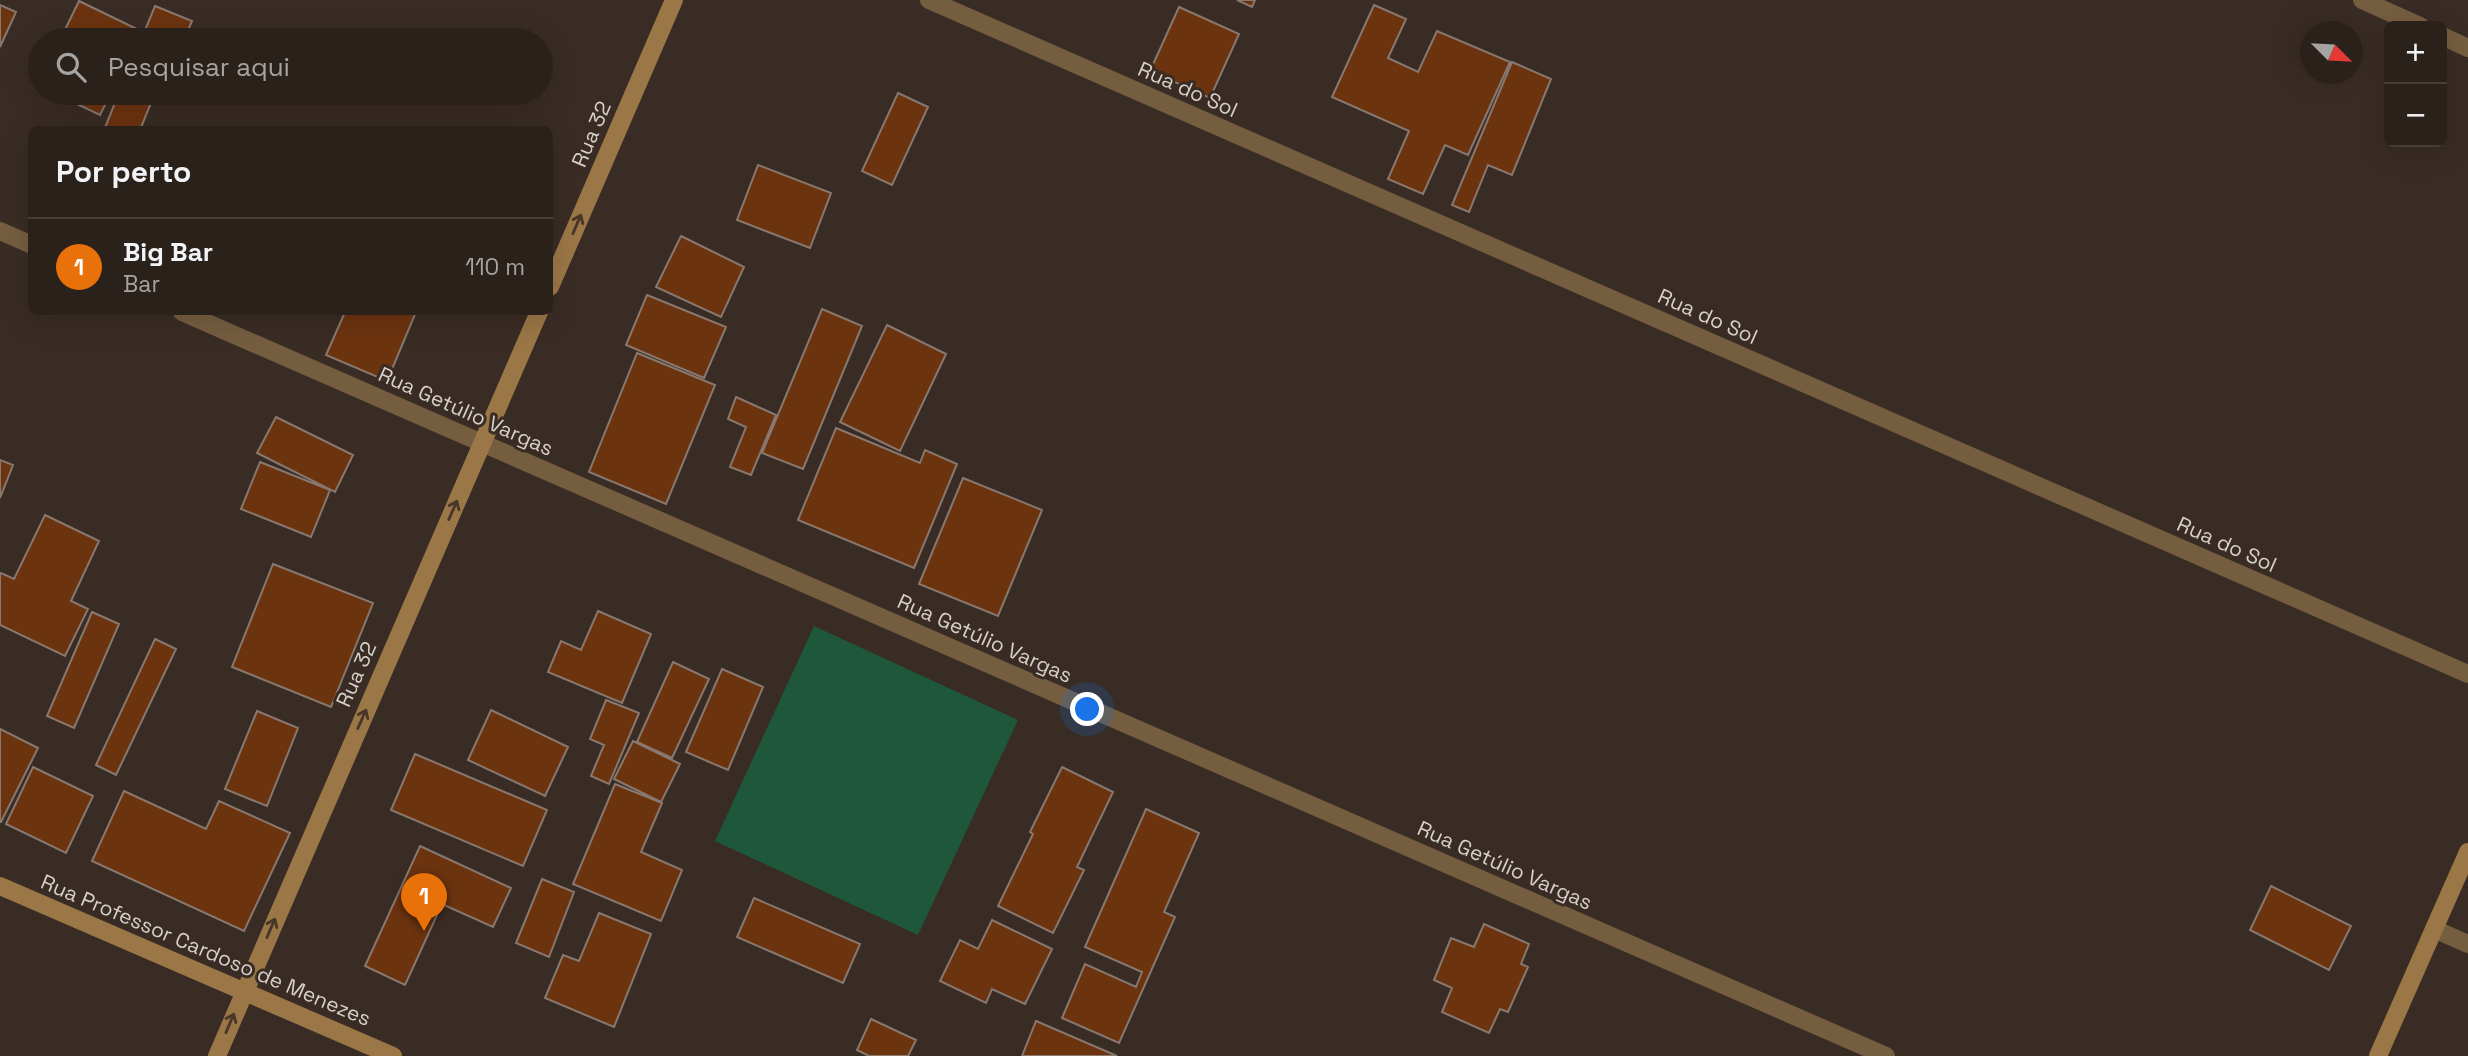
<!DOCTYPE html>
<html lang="pt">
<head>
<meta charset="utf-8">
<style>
  body { margin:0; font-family:"Space Grotesk",sans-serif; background:#332924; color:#f1f3f6 }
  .controls { position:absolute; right:21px; top:21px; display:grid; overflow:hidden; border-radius:10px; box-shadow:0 7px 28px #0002 }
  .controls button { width:63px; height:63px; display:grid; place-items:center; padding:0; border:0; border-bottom:2px solid #473e3a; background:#2b211b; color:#f1f3f6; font:35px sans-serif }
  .compass { position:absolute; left:2300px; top:21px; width:63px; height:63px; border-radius:50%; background:#2b211b; box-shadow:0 7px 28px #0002; rotate:114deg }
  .you { position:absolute; left:1088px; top:710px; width:24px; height:24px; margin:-18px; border:5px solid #fff; border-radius:50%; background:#1a73e8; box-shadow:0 0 0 10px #1a73e833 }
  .badge { display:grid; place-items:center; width:46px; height:46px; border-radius:50%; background:#d93025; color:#fff; font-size:23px; font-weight:700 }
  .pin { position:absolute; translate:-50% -58px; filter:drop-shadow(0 2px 4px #0008) }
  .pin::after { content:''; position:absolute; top:37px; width:24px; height:21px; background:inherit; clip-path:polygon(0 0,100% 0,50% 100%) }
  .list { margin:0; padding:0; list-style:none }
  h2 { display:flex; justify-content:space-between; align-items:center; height:91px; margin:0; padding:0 28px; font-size:30px }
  h2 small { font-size:23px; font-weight:400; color:#a6a3a3 }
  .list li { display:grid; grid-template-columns:46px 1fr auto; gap:21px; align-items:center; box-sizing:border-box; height:98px; padding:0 28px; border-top:2px solid #473e3a }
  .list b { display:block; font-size:26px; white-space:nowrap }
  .list p { margin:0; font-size:23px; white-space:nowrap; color:#a6a3a3 }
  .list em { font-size:23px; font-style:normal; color:#a6a3a3 }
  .icon { flex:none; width:38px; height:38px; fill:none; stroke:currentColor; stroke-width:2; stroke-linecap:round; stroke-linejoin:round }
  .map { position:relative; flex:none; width:2468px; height:1056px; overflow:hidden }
  .search { position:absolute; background:#2b211b; box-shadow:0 7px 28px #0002; left:28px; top:28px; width:525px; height:77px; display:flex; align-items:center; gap:18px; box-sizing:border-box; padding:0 24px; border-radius:38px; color:#a6a3a3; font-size:26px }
  .panel { position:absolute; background:#2b211b; box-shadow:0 7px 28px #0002; left:28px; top:126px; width:525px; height:189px; border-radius:10px }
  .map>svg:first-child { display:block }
  .green { fill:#1e573b }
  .building { fill:#6c330f; stroke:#88786f; stroke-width:2 }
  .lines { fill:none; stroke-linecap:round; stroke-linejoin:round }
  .street { stroke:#755d40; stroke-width:18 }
  .secondary { stroke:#9b7647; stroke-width:18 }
  .oneway { stroke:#483729 }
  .labels { text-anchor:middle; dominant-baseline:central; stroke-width:6; stroke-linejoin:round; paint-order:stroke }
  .street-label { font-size:21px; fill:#d8cfca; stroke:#392c24 }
</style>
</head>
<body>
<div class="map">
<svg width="2468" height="1056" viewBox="0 0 2468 1056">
  <rect width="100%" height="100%" fill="#392c24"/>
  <!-- green -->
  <path class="green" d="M814,626L1018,720L918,935L715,841Z"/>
  <!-- building -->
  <path class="building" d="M1237,0H1255L1252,7Z
    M79,1L141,31L136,40H60Z
    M0,5L16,12L0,47Z
    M1374,5L1406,19L1388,58L1418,72L1437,31L1510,62L1468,155L1445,145L1423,194L1388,179L1409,131L1332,97Z
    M155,6L192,21L184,40H141Z
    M1179,7L1239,34L1210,98L1150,71Z
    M1512,62L1551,79L1512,175L1488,165L1469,212L1452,205Z
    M54,93H111L100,115Z
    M119,93H155L140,130H104Z
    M898,93L928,107L892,185L862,171Z
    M758,165L831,193L810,248L737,220Z
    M681,236L744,267L721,317L656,287Z
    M647,295L726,327L704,378L626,345Z
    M822,309L862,326L803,469L762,453Z
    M345,312H416L387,381L326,355Z
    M887,325L946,354L900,451L840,422Z
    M637,353L715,385L666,504L589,472Z
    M736,397L776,415L751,475L730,467L746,427L728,419Z
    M276,417L353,455L335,492L257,453Z
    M836,428L920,463L925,450L957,464L914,568L798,520Z
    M0,460L13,465L0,498Z
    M260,462L330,490L311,537L241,509Z
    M963,478L1042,510L998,616L919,584Z
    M45,515L99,541L71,601L88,609L65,656L0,625V575L1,573L14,579Z
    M273,564L373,603L331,707L232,667Z
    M598,611L651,634L622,703L548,672L561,641L581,650Z
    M92,612L119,624L74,728L47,716Z
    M155,639L176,649L116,775L96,765Z
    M673,662L709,679L672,758L637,742Z
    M722,669L763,687L728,770L686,752Z
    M606,700L639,713L609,784L591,776L604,745L590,739Z
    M491,710L568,747L545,796L468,760Z
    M257,711L298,728L267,806L225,789Z
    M0,729L38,748L1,822H0Z
    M633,741L680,764L661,802L614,779Z
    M415,754L547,810L523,866L391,810Z
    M33,767L93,796L66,853L6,824Z
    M1062,767L1113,792L1077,867L1084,870L1053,933L998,906L1033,834L1030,832Z
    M615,784L662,803L641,852L682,870L661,921L573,884Z
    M124,791L206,829L219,801L290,833L244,931L92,861Z
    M1146,809L1199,833L1164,912L1175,917L1119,1043L1062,1018L1085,964L1136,987L1142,972L1085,947Z
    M420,846L511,888L493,927L442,904L405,985L365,966Z
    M542,879L574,892L549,957L516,943Z
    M2271,886L2351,926L2329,970L2250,930Z
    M754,898L860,944L843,983L737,937Z
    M599,913L651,934L614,1027L545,998L563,955L579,961Z
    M992,920L1052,949L1025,1004L992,989L986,1003L940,981L960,940L978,949Z
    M1484,924L1529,944L1521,964L1528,967L1508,1012L1500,1009L1489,1033L1442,1012L1452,988L1434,980L1451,938L1474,947Z
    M871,1019L916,1040L908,1056H869L857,1050Z
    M1036,1021L1117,1056H1022Z"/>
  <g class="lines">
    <!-- street -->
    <path class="street" d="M929,0L2468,674
      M2362,0L2420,26
      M2442,36L2468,48
      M0,231L32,245
      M182,312L1886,1056
      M2434,929L2468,944"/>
    <!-- secondary -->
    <path class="secondary" d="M550,287L674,0
      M0,886L393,1056
      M217,1056L539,312
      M2378,1056L2468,852"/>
  </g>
  <!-- one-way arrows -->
  <defs><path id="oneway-shaft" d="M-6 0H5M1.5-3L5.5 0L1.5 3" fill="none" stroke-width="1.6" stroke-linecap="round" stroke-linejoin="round" transform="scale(1.75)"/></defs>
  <g class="oneway">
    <use href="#oneway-shaft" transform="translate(577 224) rotate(-67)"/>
    <use href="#oneway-shaft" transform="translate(453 510) rotate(-66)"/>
    <use href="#oneway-shaft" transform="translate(362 719) rotate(-66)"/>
    <use href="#oneway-shaft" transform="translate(271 928) rotate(-67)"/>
    <use href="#oneway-shaft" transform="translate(230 1023) rotate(-67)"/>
  </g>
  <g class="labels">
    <!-- street labels -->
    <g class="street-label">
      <text transform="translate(1188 89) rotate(24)">Rua do Sol</text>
      <text transform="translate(591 134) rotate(-67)">Rua 32</text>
      <text transform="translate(1708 316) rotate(24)">Rua do Sol</text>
      <text transform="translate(466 411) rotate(24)">Rua Getúlio Vargas</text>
      <text transform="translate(2227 544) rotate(24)">Rua do Sol</text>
      <text transform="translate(985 638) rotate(24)">Rua Getúlio Vargas</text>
      <text transform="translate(356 674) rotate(-66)">Rua 32</text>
      <text transform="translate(1505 865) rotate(24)">Rua Getúlio Vargas</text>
      <text transform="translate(206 950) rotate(23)">Rua Professor Cardoso de Menezes</text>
    </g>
  </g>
</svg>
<div class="controls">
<button>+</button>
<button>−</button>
</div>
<svg class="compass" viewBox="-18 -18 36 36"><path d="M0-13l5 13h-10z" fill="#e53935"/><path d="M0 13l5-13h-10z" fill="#a6a3a3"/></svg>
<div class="you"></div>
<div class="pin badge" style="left:424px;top:931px;background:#e8710a">1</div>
<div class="search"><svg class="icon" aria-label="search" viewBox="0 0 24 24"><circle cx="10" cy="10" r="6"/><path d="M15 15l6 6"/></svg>Pesquisar aqui</div>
<section class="panel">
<h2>Por perto<small></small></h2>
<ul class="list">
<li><span class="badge" style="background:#e8710a">1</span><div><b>Big Bar</b><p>Bar</p></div><em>110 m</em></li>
</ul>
</section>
</div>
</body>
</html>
